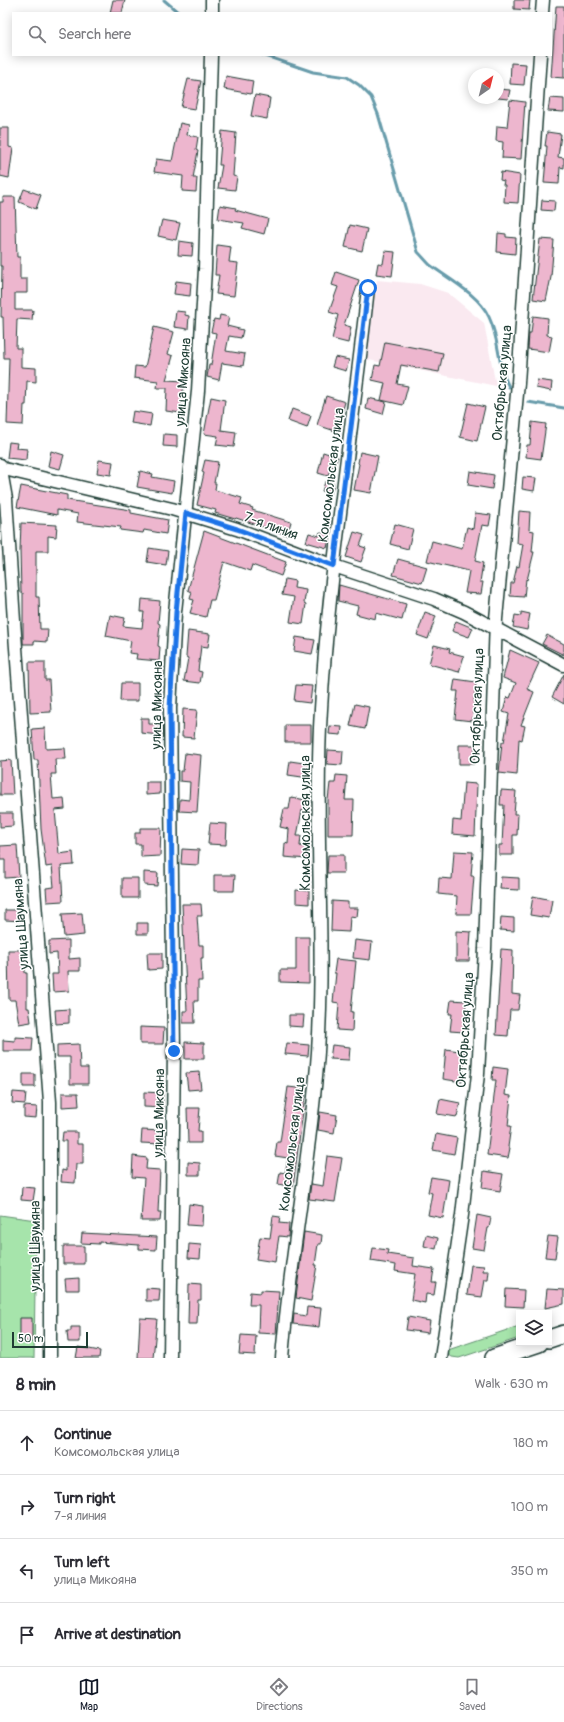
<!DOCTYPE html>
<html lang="en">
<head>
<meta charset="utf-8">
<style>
  body { margin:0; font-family:Pangolin,sans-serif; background:#f2f2f3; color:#2b2b33 }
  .controls { position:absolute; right:12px; bottom:12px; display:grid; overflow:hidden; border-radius:0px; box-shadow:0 2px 10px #0003 }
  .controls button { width:36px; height:36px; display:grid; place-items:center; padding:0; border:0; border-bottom:1px solid #e1e1e2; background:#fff; color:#2b2b33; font:20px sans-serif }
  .compass { position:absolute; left:468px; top:68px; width:36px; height:36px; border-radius:50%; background:#fff; box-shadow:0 2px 10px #0003; rotate:35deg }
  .scale { position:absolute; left:12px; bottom:10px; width:76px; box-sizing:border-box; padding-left:4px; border:2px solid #1f3d34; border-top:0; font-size:11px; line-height:14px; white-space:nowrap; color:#1f3d34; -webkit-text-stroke:3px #fff; paint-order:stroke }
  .stop { position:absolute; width:12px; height:12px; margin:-9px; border:3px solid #1a73e8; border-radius:50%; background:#fff }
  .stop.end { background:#1a73e8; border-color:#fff; box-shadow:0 1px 4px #0008 }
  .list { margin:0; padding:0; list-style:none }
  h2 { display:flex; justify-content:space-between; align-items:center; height:52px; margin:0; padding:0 16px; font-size:17px }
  h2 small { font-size:13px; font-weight:400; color:#7c7c81 }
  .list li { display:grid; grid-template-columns:26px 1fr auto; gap:12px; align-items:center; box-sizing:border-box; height:64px; padding:0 16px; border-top:1px solid #e1e1e2 }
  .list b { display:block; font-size:15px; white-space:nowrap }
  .list p { margin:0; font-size:13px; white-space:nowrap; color:#7c7c81 }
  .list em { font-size:13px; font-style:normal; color:#7c7c81 }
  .icon { flex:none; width:22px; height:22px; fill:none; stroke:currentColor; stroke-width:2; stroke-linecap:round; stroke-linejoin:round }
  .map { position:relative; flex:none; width:564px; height:1358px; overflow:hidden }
  .search { position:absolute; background:#fff; box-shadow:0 2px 10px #0003; left:12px; right:12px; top:12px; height:44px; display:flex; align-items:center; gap:10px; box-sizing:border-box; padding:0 14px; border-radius:0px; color:#7c7c81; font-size:15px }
  .sheet { height:308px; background:#fff }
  nav { display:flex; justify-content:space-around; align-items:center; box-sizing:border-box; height:56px; border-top:1px solid #e1e1e2; background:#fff; font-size:11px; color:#7c7c81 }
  nav a { display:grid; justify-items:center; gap:2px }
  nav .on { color:#111827 }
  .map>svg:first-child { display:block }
  .built { fill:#fae9f0 }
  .green { fill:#a6e4ab; stroke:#629070 }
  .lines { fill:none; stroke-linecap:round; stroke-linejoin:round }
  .stream { stroke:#689cab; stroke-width:3 }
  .building { fill:#edb6ce; stroke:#1f3d34 }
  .street-casing { stroke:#1f3d34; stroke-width:15 }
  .secondary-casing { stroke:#1f3d34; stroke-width:20 }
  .street { stroke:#fff; stroke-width:12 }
  .secondary { stroke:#fff; stroke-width:17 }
  .route { stroke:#1a73e8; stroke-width:5 }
  .labels { text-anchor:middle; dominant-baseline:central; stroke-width:3; stroke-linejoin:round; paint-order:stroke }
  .street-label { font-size:14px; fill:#1f3d34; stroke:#fff }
</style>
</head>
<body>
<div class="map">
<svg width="564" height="1358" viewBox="0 0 564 1358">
  <rect width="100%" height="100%" fill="#fff"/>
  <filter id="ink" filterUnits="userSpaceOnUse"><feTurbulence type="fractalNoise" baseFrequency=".025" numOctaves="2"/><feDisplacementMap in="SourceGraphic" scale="8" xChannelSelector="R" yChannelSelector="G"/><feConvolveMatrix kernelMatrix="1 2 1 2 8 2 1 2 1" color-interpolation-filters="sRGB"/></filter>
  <g filter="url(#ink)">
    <!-- built -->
    <path class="built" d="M377,280L420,284L448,293L484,323L496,386L364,359Z"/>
    <!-- green -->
    <path class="green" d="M0,1215L36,1220L34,1358H0Z
      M519,1326V1338L459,1358L452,1357L448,1354V1350Z"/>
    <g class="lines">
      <!-- stream -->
      <path class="stream" d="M164,0L179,13
        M263,55L313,72L347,77L359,85L371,97L378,114L418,252C422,256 426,261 430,265C449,279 479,295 489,317C500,340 497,366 509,387
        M528,402L564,408"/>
    </g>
    <!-- building -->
    <path class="building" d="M113,0H125L122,13H110Z
      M514,0H530L529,10L514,9Z
      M556,6H564V78L551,77Z
      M511,63L526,64L524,85L510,84Z
      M226,76L253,81L251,94L224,89Z
      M188,79L201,81L195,109L181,107Z
      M498,89L510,90L508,99L498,98Z
      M255,95L270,98L267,119L251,116Z
      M550,98L564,99V112L548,111Z
      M510,100L525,102L521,159L502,158L503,142L496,141L497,126L507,127Z
      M180,123L189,125L187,135L198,137L196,150L198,151L193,178H197L196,192L182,191L183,176L154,172L156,159L172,161Z
      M0,128H9V147L13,148L9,178L0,176Z
      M222,131L236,133L233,176L237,177L235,190L218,188L222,165H219Z
      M547,132L561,134L558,157L564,158V168L560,167L559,184L544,183L547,146H545Z
      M501,172L520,175L518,203L504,202L505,185H503L504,181L500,180Z
      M24,189L41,195L36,209L19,202Z
      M3,197H15L17,257H20V279H27V293H15V310H33L32,320L17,319L16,348H21V367L36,368V382L27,381L26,405H24L23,425L7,424L9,358H4L3,317H1L2,266H0V202H3Z
      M542,200L555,201L554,211L541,210Z
      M220,205L236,208L235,210L268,219L264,234L242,228L244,223L218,219Z
      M162,220L180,223L176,240L158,236Z
      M350,225L367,229L362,251L345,247Z
      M498,233L506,234V237L516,238L515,254L497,252Z
      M540,239L554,240L551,277L546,301L533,299Z
      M179,241L193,243L192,256L178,255Z
      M217,245L231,247L229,262L238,263L234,296L216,294L219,275H215Z
      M385,251L395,252L392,276L376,274L378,263L383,264Z
      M336,272L359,280L344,325L351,327L348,343L332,339L338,315L329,312L338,287L332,285Z
      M176,281L191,283L190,296L174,294Z
      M176,311L185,312V315L189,316L188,329L174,327Z
      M220,315L229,317L227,326L243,330L241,338L229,336L226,351L245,354L243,366L222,363L219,380L207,377L209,365H211L216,333L211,332L214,319L219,320Z
      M533,316L548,318L547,335L552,336L549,352L528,349L529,333H531Z
      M154,327L174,332L168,354L173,356L166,380L184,381L181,413L166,411L167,388H157L158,381L134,378L135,366L145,367Z
      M385,342L443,353L439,372L401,365L397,384L408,386L403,405L381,400L385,383L372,380L375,365L380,366Z
      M335,357L349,360L346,371L332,367Z
      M537,380L552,382L551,391L536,388Z
      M326,396L345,402L340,420L342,421L338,432L317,425Z
      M211,397L225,400L221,430L236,432L234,447L216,445L218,436L204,434Z
      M368,398L386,402L383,414L366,409Z
      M468,403L485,407L477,441L460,437Z
      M292,409L311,416L307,428L288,421Z
      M133,411L152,414L150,426L131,423Z
      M532,422L546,424L541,459L526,457L527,445H530Z
      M164,434L177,435V447L163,446Z
      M9,442L17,443L16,448L27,449L26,460L7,458Z
      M51,451L64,455L60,469L48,466Z
      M323,452L338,457L334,467L331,466L328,476L318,473Z
      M360,452L378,456L371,493L354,490L359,464L358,463Z
      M99,460L113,462L111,475L97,473Z
      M205,460L218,462L214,483H216L215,490L242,498L240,504L253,508L252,510L291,522L287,535L236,518L235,519L215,513L216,510L197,505L204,473L202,472Z
      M140,471L153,474L152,477L174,481L172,493L137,487Z
      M470,471L494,475L492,489L468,485Z
      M523,477L536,478L534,491L522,489Z
      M325,482L334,484L331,493L322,491Z
      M21,486L67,495V500L131,510V513L168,520L166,534L144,530L143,533L120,530L121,527L77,522L78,514L57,510V515L17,507Z
      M519,511L530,512L529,530L534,531L532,552H534L527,580L526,579L524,597L510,596L511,583H513L517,566L519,567L523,544L517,543Z
      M475,513L491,515L489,526L482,525L475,561L483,563L480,582H483L481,594L465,593L469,571L427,561L432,541L462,549L467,527L473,529Z
      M21,523L57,525L56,537L48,536V551H36V597H39L40,629H48L47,642L34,641V644H23V593H21L20,550Z
      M395,524L413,529L408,549L390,544Z
      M204,531L286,562L281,576L252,565L250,571L224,562L214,600H210L206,617L190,613L194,600L190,599L192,592L188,590Z
      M320,532L330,535L327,548L306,542L309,533L319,536Z
      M354,532L364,535L360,546L366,548L361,562L346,557Z
      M149,548L168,551L166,565L147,562Z
      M398,559L427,567L422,583L393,575Z
      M285,579L295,581L294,588L306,590L304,603L306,604L303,624L290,622L294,597L282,595Z
      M339,585L406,604L402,620L376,613L375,619L356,614L358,606L338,601Z
      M142,599L160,601L158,623L160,624L158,646L160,647L159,661L136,659L137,654L129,653L131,641L106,636L110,615L125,618L123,626L142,628L144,612H141Z
      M425,612L436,616L428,639L417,635Z
      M521,612L530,614L527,630L513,627L515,615L521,616Z
      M456,621L473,628L469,637L452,631Z
      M188,631L210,634L208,647L201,646L198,671L202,672L200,683L184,681L188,658L186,657Z
      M547,635L564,644V655L542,644Z
      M296,637L315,640L312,654L294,651Z
      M434,645L450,649L449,652L464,656L459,672L429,664Z
      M510,650L539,663L527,689L534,692L521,725L525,726L522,740L519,739L517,775L499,773L502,742H504L509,714L503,712L507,697L510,698L516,683L503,678Z
      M29,662H45V680H49L51,712L30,713Z
      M564,674V704L552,697Z
      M455,679L476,682L472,721L455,719L458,691H453Z
      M121,683H138V701H120Z
      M296,685L312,686L310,703L294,701Z
      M355,704L369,707L365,729L350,726Z
      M183,709L197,710L194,738L182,737Z
      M141,718H149V724H159V735L141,733Z
      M285,725H311V742H285Z
      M330,726L342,727L341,735L329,734Z
      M45,728L46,749L65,748L66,759H55L56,774H51L53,799L64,798L65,809L55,810L59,854L73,852L74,865L61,866L63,901L47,902L46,888L54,887L52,866L46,867L41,829L38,760H34L32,729Z
      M459,745H475L474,764H459Z
      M328,750L343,751L342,765L327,764Z
      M185,753L201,755L197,812L179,811L180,799L189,800L190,782L180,781V771H183Z
      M11,760L13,795H0V761Z
      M290,761L311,764L309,778L288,775Z
      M336,775L347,776L345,800H354L353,835H328V800L330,783H335Z
      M146,782H160V794L146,795Z
      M464,783L477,784L475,836L452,834L453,820L461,821Z
      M501,790L516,791L514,814H518L517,835H513V855H499V845H502L504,805H500Z
      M291,797L310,801L308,811L302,810L297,836H301L300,846L308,847L307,859L284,857L285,843L288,844L289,829L280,827L284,809H289Z
      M0,813H13V826L0,827Z
      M210,823L227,824L226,845L208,844Z
      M140,828H161L160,856L141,857V844H135V833H140Z
      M17,845L19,877L5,878V860H0V846Z
      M182,849L199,850L198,865L181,864Z
      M454,851L473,852L471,876H474L471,914H456L457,896L438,894L439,878L452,879Z
      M328,855H344V873H327Z
      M144,872L158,873L157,886L144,885Z
      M214,875H235L234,891H214Z
      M501,877L519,878V890L500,889Z
      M122,878H138V898H122Z
      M296,890L309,891V904L296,903Z
      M533,896L552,900L549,918L530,915Z
      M332,901L348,902V908H358L357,917L350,916L349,932L331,931Z
      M182,904H201L202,916H197L199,945H203V958H201L202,981H198V1001H194L195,1023H183V1011H187Z
      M5,910H23V921L5,920Z
      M82,913L84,935L64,937L62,914Z
      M501,917L514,918V931L500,930Z
      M137,923H148V934H137Z
      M456,931L471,932L469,961H456Z
      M296,937H309V983L280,982V970H296Z
      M69,940V959L80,958V971H68L69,991L53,992L52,974H58L57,953L49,954V941Z
      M355,940L372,942L370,960L353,958Z
      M501,949L513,950L512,994L520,995L518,1010H510L508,1036L496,1035Z
      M8,950H25V973H27V1008H29L31,1022L19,1024L15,1000H9Z
      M147,953H162V969L148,970Z
      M336,959L356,961L351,1012H353L352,1031L337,1030L339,1003L333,1002L336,973H334Z
      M451,1000L466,1001L464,1032L450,1031L452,1014H449Z
      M69,1009V1023L56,1024L55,1010Z
      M289,1015H304L303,1027L289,1026Z
      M140,1027L164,1028L163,1044H140Z
      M15,1037L33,1038L32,1051H3V1040L15,1041Z
      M185,1042L204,1043V1059H185Z
      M287,1043L309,1045L308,1056L285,1054Z
      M79,1044L80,1068H88V1084H70V1057H57V1045Z
      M332,1045L350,1047L349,1060L330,1059Z
      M446,1049L465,1052L462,1082L443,1079Z
      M493,1067L508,1069L505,1095L511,1096L508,1126H511L508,1147L510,1148L508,1158L487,1155L496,1080H492Z
      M199,1072L201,1089L188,1090L186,1073Z
      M23,1074H35V1087H23Z
      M288,1087L306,1089L293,1187L278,1184L280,1172L285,1173L288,1158L275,1156L277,1142H280Z
      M13,1092L26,1093L25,1104L12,1103Z
      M144,1092L163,1093V1108L144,1107Z
      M62,1093H78L79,1106L62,1107Z
      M440,1099L460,1103L457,1117L437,1114Z
      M24,1106L37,1107L36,1118L24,1117Z
      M187,1108H200L198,1131H201V1143H188Z
      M320,1112L337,1115L334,1133L318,1130Z
      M142,1130L162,1131V1144L141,1143Z
      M63,1132H77V1144H83V1164H76L75,1183L61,1182L62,1170L66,1171V1141H62Z
      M436,1134L457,1138L454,1154L433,1150Z
      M133,1156L147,1158L146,1169L160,1170L158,1212H161L160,1221H141L144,1178L132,1177Z
      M327,1156L342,1158L335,1202L309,1199L311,1184L323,1186Z
      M188,1162L200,1163V1175H188Z
      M484,1171L503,1174L500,1191L482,1188Z
      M431,1177L449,1180L443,1218L428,1215L432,1193L428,1192Z
      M22,1187L35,1188L33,1201L21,1200Z
      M189,1204L203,1206L202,1226L187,1225Z
      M477,1215L491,1218L489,1228H488L484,1250L472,1248Z
      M273,1216L280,1217L279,1223L289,1224L288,1237L279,1236L275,1262L256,1259L260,1237L270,1238Z
      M304,1232L322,1235L321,1244H318L315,1265H317L311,1301L296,1298Z
      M82,1233L157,1237L156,1250L139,1249V1245L99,1242V1244L81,1243Z
      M426,1235L438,1238L436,1249L424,1246Z
      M548,1236L558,1237L555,1258L545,1257Z
      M189,1244L201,1245L200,1259L188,1258Z
      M63,1246H84V1264H63Z
      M373,1248L388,1250L387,1254L414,1258L413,1266L434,1269L432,1282H436L434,1295L426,1294L425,1303L411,1300L415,1274L395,1271L396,1265L371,1261Z
      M471,1265L484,1266L483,1271H489L488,1280H485L482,1297L467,1295Z
      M79,1278V1290H66L65,1279Z
      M189,1284L201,1285V1300H198L197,1324H188Z
      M146,1288L160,1289L159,1301H146Z
      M506,1289L524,1290L523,1307L505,1306Z
      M547,1289L564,1290V1304L545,1308Z
      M261,1290L279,1291L276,1334L258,1333L259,1305H249L250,1292L261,1293Z
      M307,1307L321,1308L319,1327L293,1324L294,1314L306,1316Z
      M408,1317L430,1321L428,1333L406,1330Z
      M20,1318H32V1342L20,1341Z
      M140,1318L157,1319L153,1358H138Z
      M71,1327H80V1342H68L67,1331H71Z
      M241,1335L256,1336L255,1355L239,1354Z
      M78,1347L100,1351L99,1358H76Z"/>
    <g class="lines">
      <defs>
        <path id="street" d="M212,13V0
          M542,13L543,0
          M0,465L6,499L14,621L50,1102V1358
          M0,468L172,509L237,529L334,566L434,599L464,612L564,665
          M170,1358L174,1051L170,708L175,612L198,391L205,269L211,55
          M282,1358C290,1256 311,1155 318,1052C325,945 315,836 320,728C327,581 352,435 368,288
          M441,1358L462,1215L478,1074L485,949L496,619L518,383L540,55"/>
        <path id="secondary" d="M549,1339L564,1334
          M494,1358L539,1343"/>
      </defs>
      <!-- street casing -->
      <use href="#street" class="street-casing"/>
      <!-- secondary casing -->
      <use href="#secondary" class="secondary-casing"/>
      <!-- street -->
      <use href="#street" class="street"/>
      <!-- secondary -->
      <use href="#secondary" class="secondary"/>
    </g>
  </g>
  <g class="lines" filter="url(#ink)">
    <!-- route -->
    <path class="route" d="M174,1051L170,708L176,612L186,513L237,529L334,566L368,288"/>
  </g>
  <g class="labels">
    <!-- street labels -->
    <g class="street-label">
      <text transform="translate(183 382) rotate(-86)">улица Микояна</text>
      <text transform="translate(502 383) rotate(-85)">Октябрьская улица</text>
      <text transform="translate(331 475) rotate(-83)">Комсомольская улица</text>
      <text transform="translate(271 526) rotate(20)">7-я линия</text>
      <text transform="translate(157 705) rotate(-89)">улица Микояна</text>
      <text transform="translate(477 706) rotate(-88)">Октябрьская улица</text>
      <text transform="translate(305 823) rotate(-90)">Комсомольская улица</text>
      <text transform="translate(21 924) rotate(-94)">улица Шаумяна</text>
      <text transform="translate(465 1030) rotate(-86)">Октябрьская улица</text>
      <text transform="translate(159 1113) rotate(-89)">улица Микояна</text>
      <text transform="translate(292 1144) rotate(-83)">Комсомольская улица</text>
      <text transform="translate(35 1246) rotate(-90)">улица Шаумяна</text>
    </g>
  </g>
</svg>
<div class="controls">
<button><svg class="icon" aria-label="layers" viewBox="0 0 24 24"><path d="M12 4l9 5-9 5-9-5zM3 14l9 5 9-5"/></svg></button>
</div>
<svg class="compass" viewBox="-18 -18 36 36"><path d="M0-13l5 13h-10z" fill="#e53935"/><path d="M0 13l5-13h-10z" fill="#7c7c81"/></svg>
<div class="scale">50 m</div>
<div class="stop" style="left:368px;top:288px"></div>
<div class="stop end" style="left:174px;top:1051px"></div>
<div class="search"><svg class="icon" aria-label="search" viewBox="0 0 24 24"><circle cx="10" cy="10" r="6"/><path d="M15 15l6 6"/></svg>Search here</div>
</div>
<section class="sheet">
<h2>8 min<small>Walk · 630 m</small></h2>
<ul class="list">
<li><svg class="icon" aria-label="ahead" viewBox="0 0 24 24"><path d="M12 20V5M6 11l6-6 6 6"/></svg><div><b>Continue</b><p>Комсомольская улица</p></div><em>180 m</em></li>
<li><svg class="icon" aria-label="right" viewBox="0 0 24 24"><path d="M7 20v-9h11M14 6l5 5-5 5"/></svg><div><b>Turn right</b><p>7-я линия</p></div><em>100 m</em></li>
<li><svg class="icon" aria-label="left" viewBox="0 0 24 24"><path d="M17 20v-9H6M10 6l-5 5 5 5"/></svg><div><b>Turn left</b><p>улица Микояна</p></div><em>350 m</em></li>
<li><svg class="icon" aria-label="arrive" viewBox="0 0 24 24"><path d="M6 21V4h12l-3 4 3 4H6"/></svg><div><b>Arrive at destination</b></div></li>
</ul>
</section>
<nav>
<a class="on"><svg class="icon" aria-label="map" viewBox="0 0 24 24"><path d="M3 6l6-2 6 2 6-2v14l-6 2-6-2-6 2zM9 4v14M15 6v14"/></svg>Map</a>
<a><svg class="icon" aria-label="directions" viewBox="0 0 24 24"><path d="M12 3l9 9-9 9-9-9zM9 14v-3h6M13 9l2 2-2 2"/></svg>Directions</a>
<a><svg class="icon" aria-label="saved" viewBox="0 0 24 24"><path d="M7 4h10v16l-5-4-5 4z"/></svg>Saved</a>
</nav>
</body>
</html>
